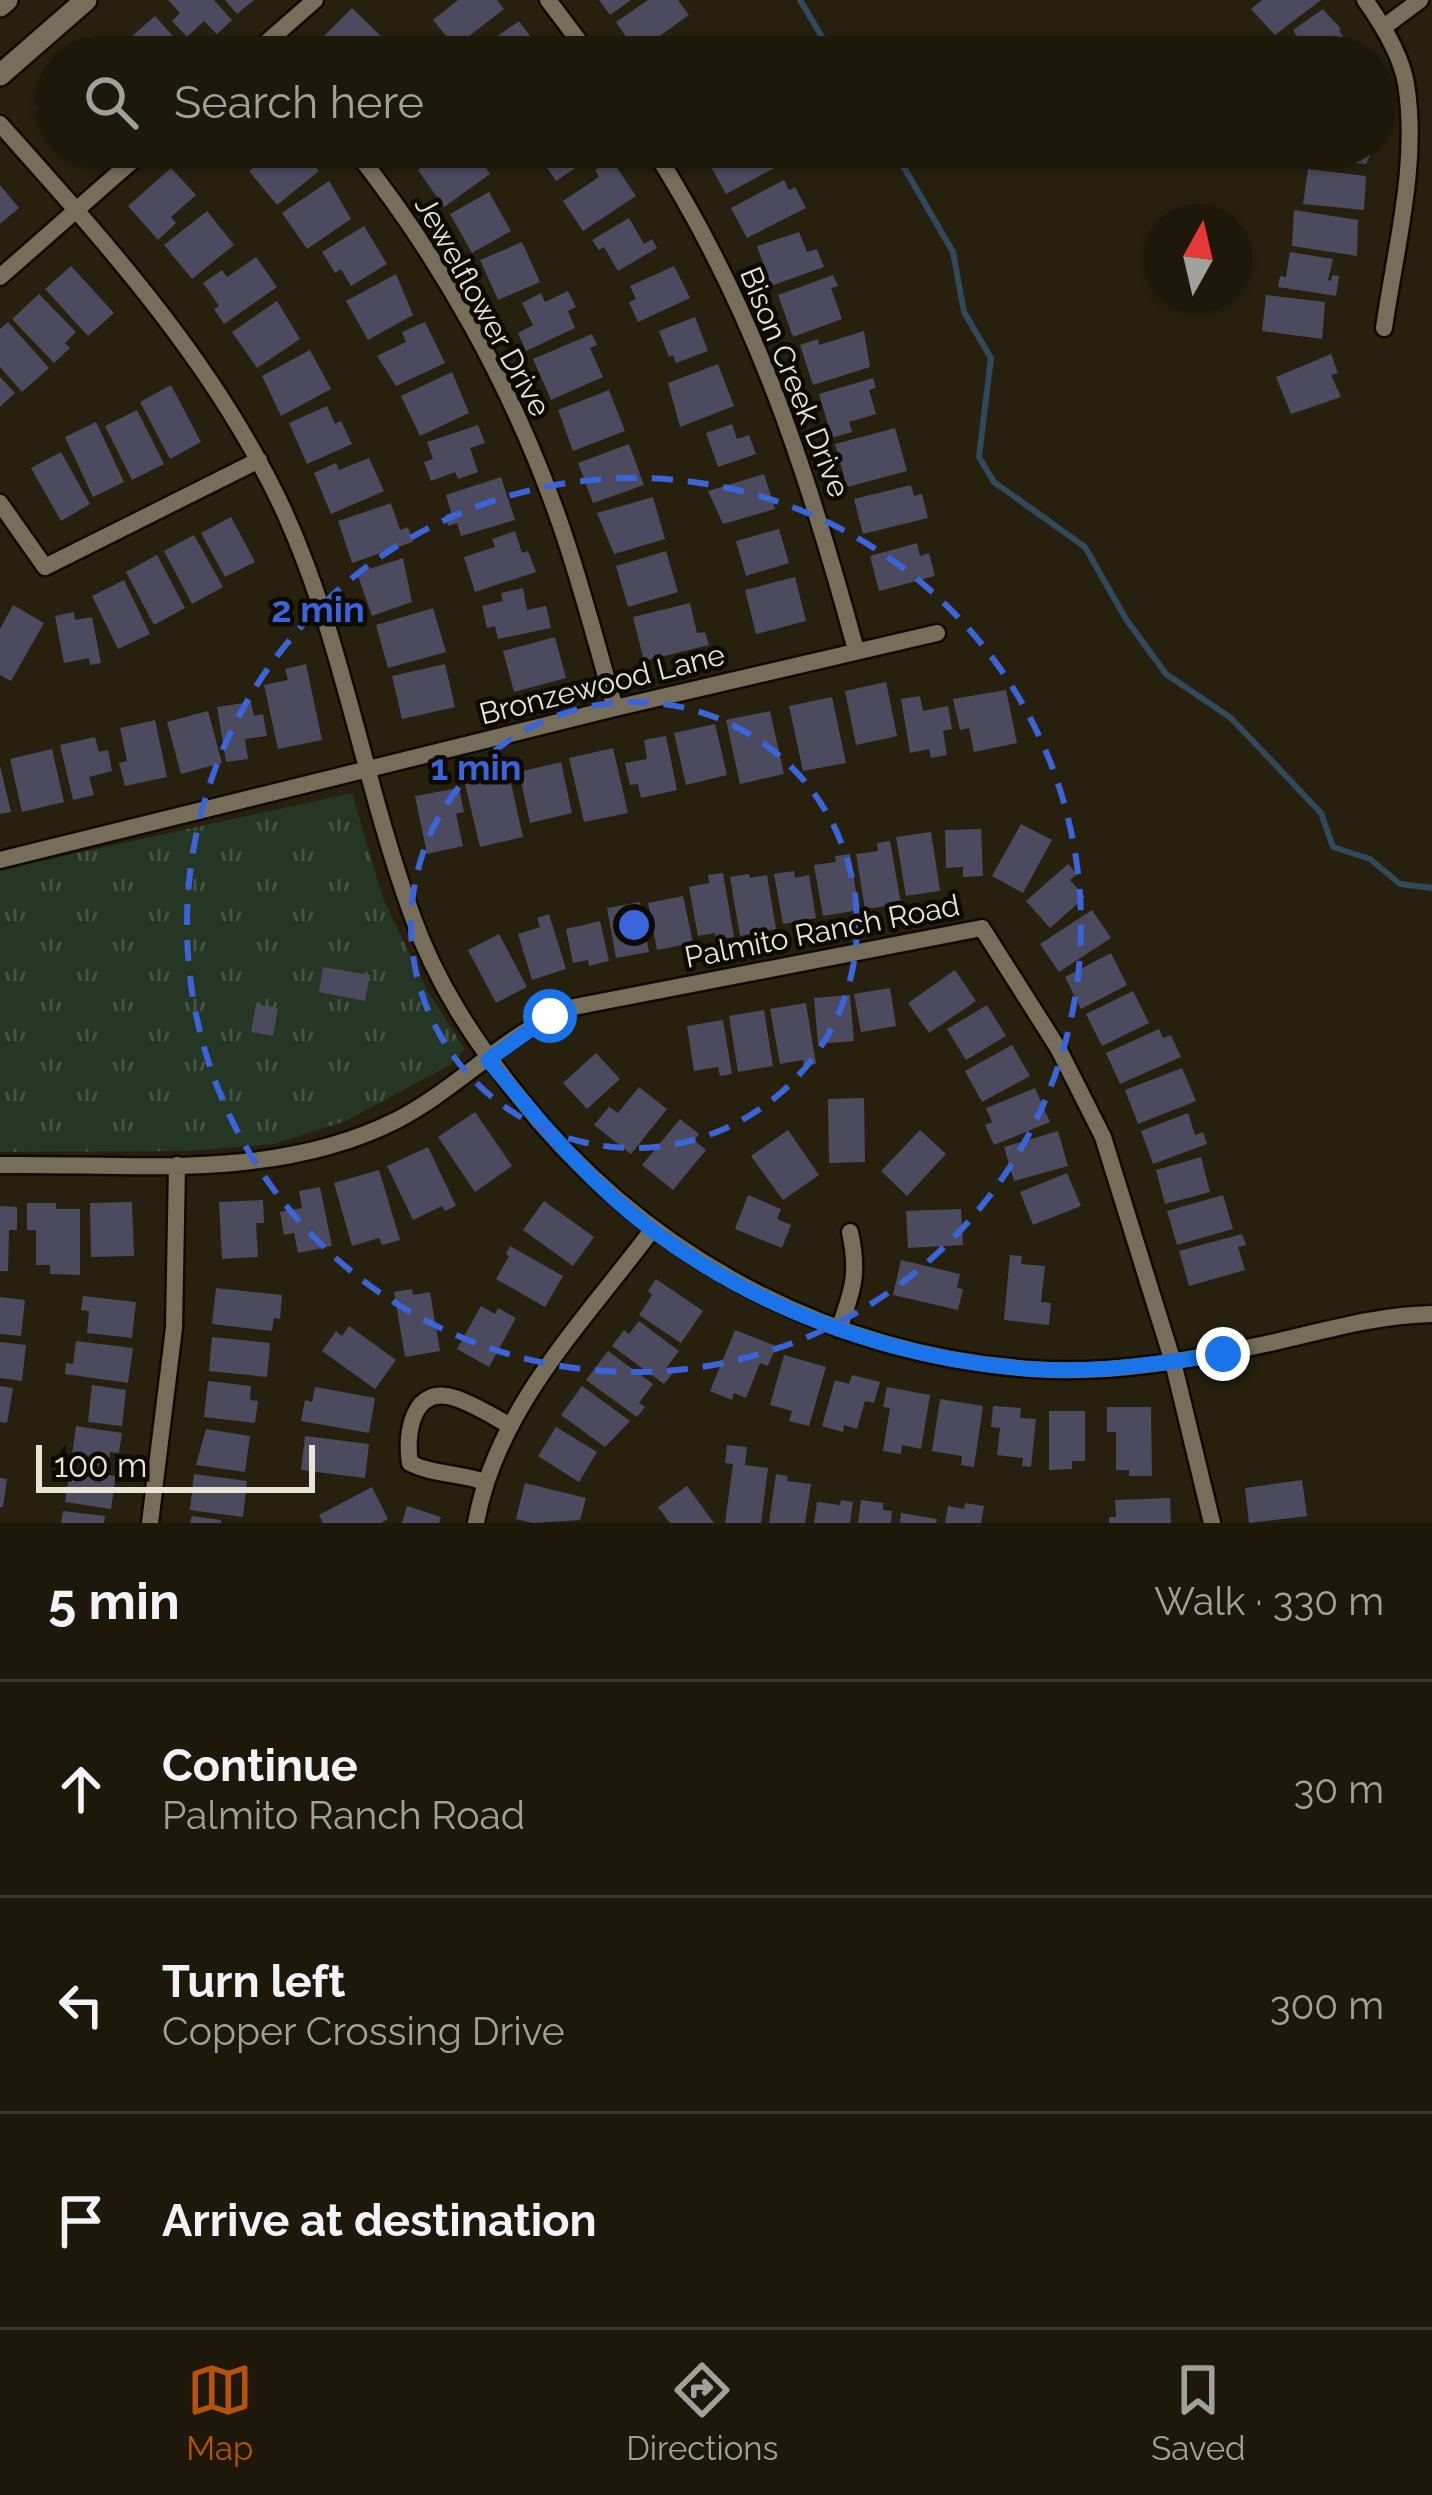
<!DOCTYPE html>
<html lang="en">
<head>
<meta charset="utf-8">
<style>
  body { margin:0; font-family:Raleway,sans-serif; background:#252113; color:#f1f3f6 }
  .compass { position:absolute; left:1144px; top:204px; width:108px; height:108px; border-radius:50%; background:#1d180a; box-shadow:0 3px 9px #0004; rotate:8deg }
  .scale { position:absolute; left:36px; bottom:30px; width:279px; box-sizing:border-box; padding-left:12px; border:6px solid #e8e4d8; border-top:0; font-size:33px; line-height:42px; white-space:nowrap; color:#e8e4d8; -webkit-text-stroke:9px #0d0a04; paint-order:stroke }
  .stop { position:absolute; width:36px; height:36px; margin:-27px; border:9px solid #1a73e8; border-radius:50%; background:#fff }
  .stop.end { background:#1a73e8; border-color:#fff; box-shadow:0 3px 12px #0008 }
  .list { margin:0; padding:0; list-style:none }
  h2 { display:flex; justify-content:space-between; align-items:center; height:156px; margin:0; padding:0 48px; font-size:51px }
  h2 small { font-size:39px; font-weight:400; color:#a0a09c }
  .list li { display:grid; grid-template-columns:78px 1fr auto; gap:36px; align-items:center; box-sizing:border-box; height:216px; padding:0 48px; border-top:3px solid #3b372b }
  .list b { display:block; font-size:45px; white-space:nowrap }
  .list p { margin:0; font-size:39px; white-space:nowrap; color:#a0a09c }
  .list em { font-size:39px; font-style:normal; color:#a0a09c }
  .icon { flex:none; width:66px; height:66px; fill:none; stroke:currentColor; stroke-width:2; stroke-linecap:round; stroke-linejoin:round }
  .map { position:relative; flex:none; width:1432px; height:1523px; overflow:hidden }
  .search { position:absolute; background:#1d180a; box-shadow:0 3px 9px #0004; left:36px; right:36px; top:36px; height:132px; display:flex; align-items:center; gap:30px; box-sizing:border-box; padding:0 42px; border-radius:66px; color:#a0a09c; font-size:45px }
  .sheet { height:804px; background:#1d180a }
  nav { display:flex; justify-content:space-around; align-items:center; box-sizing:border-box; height:168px; border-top:3px solid #3b372b; background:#1d180a; font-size:33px; color:#a0a09c }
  nav a { display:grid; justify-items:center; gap:6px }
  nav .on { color:#b45309 }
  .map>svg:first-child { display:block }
  .park { fill:url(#park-tufts) }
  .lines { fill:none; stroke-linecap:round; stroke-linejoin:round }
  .stream { stroke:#30495b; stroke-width:6 }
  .building { fill:#4c4a5e }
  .minor-casing { stroke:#100a00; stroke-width:21 }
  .tertiary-casing { stroke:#100a00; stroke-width:26 }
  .minor { stroke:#766e5a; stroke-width:16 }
  .tertiary { stroke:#766e5a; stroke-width:21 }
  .route { stroke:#1a73e8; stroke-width:15 }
  .ring { fill:none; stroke:#3b64d8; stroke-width:6; stroke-dasharray:21 15 }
  .labels { text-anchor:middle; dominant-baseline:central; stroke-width:9; stroke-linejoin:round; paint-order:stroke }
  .street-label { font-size:30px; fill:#e8e4d8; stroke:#0d0a04 }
  .centre { fill:#3b64d8; stroke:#0d0a04; stroke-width:6 }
  .ring-label { font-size:36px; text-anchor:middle; font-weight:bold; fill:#3b64d8; stroke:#0d0a04; stroke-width:9; stroke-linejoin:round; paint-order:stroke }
</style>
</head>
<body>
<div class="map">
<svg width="1432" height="1523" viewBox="0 0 1432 1523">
  <defs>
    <pattern id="park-tufts" width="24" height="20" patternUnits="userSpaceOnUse" patternTransform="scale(3)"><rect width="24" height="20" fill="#253625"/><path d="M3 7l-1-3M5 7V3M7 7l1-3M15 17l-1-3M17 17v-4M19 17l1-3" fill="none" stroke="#455344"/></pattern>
  </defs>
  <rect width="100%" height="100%" fill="#27200e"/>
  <!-- park -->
  <path class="park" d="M352,793L383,898L428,992L465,1049L450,1065L346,1121L274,1144L189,1151L0,1152V870Z"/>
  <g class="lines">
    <!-- stream -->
    <path class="stream" d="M800,0L834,57
      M892,147L953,252L964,312L991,358L979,457L994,482L1085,547L1126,619L1166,674L1231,718L1321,813L1333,847L1370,859L1400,884L1432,888"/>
  </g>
  <!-- building -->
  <path class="building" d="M168,0H214L232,20L217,34L204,21L187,37L172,21L180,13Z
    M225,0H254L237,14Z
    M458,0H497L504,9L455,47L433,20Z
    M599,0H631L610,15Z
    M648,0H678L689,15L654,40L658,47L640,57L616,22Z
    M1262,0H1321L1275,35L1251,9Z
    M352,8L383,38L364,57H327L315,45Z
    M1323,9L1341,29L1339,30L1344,38L1316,57H1302L1300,54L1306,50L1293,30Z
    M155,16L192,57H134L123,44Z
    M519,21L539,48L527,57H468Z
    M57,87V131L35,107Z
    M217,147H245L228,161Z
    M279,147H300L319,171L277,205L249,171Z
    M400,147H431L410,161Z
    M466,147H471L490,174L444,207L418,170L438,156L443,163Z
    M533,147H607L556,181Z
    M720,147H760L763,152L770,148L780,165L726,194L705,156Z
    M1322,147H1370V156L1366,164L1322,160Z
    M611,159L636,196L583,231L563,201L599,177L595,170Z
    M171,168L196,195L171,217L176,223L158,240L128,206Z
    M1308,169L1366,176L1364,210L1303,204Z
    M784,180L789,190L795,187L806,208L747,238L731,208Z
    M329,181L351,219L307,249L282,213Z
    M0,185L19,208L0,224Z
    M489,192L511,231L472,253L450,214Z
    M1294,210L1358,220L1357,256L1292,246Z
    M207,211L234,245L192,279L164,245Z
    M629,218L644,244L652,239L657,248L618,271L604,247L599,250L592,240Z
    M364,226L387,264L351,286L341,269L335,273L322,252Z
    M799,232L807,252L817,249L824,267L771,286L757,246Z
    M522,242L540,282L498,300L480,260Z
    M1290,252L1333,259L1328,280L1331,281L1332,275L1339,276L1336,296L1278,287L1280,276L1286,277Z
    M256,257L277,287L224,324L214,309L219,306L203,283L222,270L227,277Z
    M71,266L114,313L88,336L45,289Z
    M674,266L690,298L638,322L629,302L636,299L630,286Z
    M396,274L413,315L368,340L346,301Z
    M833,275L838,286L831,288L842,319L793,337L778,295Z
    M568,291L576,307L568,311L575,328L526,351L518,333L533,325L522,303L541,293L545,302Z
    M39,294L76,332L65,343L70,348L54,363L12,319Z
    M1266,295L1325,302L1322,339L1262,331Z
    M277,301L300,339L257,368L232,332Z
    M695,317L708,351L676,363L673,355L669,357L659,331Z
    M8,322L49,368L22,392L0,367V329Z
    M425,322L445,363L396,386L377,356L406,342L402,332Z
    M864,331L870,367L813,385L800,345L818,339L819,345Z
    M592,334L597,345L590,348L603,377L551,400L533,359Z
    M310,350L331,389L281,416L262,376Z
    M1331,354L1338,373L1331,375L1341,397L1291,414L1276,377Z
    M718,364L734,406L680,427L668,383Z
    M452,372L469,413L420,436L401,396Z
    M0,377L15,393L0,407Z
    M873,378L876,388L869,390L876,414L849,422L852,432L832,438L819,394Z
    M171,385L201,442L170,459L140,402Z
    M609,390L625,431L573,451L558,410Z
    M327,406L335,424L341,421L352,444L307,464L289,423Z
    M137,410L164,464L132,480L105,426Z
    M96,422L124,482L93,497L65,437Z
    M732,424L737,439L749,435L756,454L718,467L706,433Z
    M478,425L485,443L470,448L478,472L458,479L455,472L431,481L424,462L433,459L427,442Z
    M895,428L907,471L847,487L835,444Z
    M629,444L644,485L593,503L578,463Z
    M61,452L90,504L61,521L31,468Z
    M369,458L384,491L331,514L314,473L336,463L339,470Z
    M764,474L775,509L723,524L708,491Z
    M501,477L515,520L461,536L457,523L448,526L445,515L451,513L446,495Z
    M911,485L914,496L922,494L928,518L863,534L854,499Z
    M653,497L665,539L614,554L597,513Z
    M391,503L400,530L408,527L413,542L352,563L338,521Z
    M231,517L255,562L225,577L201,533Z
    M779,529L789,563L746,576L736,541Z
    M515,531L522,553L528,551L536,572L475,592L464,557L495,547L492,539Z
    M194,535L223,587L192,604L164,551Z
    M917,543L920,556L929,553L935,576L879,591L870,556Z
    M666,551L678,592L628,607L616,566Z
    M157,555L185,608L154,625L126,572Z
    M403,558L412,602L372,616L357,573Z
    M795,577L806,621L756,634L745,590Z
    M124,580L150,634L118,649L92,596Z
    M523,588L527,610L546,606L551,628L498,639L495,626L487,628L482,606L503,601L501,593Z
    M690,603L697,633L705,632L709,645L644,661L633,617Z
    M13,605L44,623L11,681L0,675V629Z
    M433,608L446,652L388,668L376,625Z
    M74,612L75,620L92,617L101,663L90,665L89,658L64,663L55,616Z
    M555,637L566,678L514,692L503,651Z
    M306,664L322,740L278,749L264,685L288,680L285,669Z
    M445,664L455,707L402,719L392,676Z
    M886,682L897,736L856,745L845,691Z
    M1006,690L1017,743L974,752L969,728L960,730L953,699Z
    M920,696L923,711L948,706L952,729L943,731L947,755L931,758L929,749L910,753L901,699Z
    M832,697L846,763L803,771L789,706Z
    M251,702L254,716L263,714L267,736L245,739L248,759L226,762L217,707Z
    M208,711L222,763L181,774L167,722Z
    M770,711L784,774L740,784L726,720Z
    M155,720L167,777L125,786L119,763L127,761L120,728Z
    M715,724L727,775L686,785L674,733Z
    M666,736L677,790L641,798L638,784L630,785L625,763L647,759L644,740Z
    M95,737L99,752L108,750L112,771L89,777L94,795L73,800L60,745Z
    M613,748L628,813L584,822L569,758Z
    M52,749L64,802L22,812L10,759Z
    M561,762L572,813L530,823L519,772Z
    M0,766L11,812L0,814Z
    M509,774L523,837L480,847L465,784Z
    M459,788L464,812L456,814L463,846L427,854L415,796Z
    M1021,824L1052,840L1023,893L992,876Z
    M981,829L983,876L963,877V867L946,868L945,830Z
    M931,832L940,891L906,896L896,837Z
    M890,841L901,904L865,909L856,854L878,851L877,843Z
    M850,854L859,910L823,916L814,865L836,862L835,856Z
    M1068,864L1077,874L1070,880L1085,897L1050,928L1026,901Z
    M794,871L795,878L809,875L816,918L783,924L774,874Z
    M723,873L734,937L716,939L715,933L698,936L689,887L709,883L708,875Z
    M749,874L750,878L767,875L776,929L740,936L730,877Z
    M683,896L693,943L657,950L648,903Z
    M640,902L649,952L616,958L607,908Z
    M1092,910L1111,938L1059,972L1040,944Z
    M549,914L566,969L532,980L518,934L540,927L537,918Z
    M600,921L609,961L589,966L588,960L573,963L566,929Z
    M499,934L527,987L496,1003L468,950Z
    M1111,953L1127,985L1081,1009L1065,977Z
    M323,967L370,975L365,1001L319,992Z
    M955,970L976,1001L929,1033L908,1003Z
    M890,988L896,1026L861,1032L854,994Z
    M1133,991L1149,1023L1102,1046L1086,1014Z
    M850,995L854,1041L818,1044L814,998Z
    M806,1003L816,1064L804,1066L803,1060L780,1064L770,1009Z
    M256,1004L278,1008L273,1036L251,1032Z
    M987,1005L1006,1036L966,1060L947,1029Z
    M764,1010L773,1066L738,1072L729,1016Z
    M723,1020L732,1074L720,1076L718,1067L694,1071L687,1026Z
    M1159,1029L1163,1038L1171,1035L1181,1057L1120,1084L1106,1053Z
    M1012,1045L1030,1076L982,1102L965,1071Z
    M596,1053L620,1079L587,1109L563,1083Z
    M1182,1068L1196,1101L1138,1124L1125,1090Z
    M639,1087L667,1109L631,1154L594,1125L609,1107L618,1113Z
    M1035,1088L1050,1122L994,1145L985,1125L992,1122L986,1108Z
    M864,1098L865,1162L829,1163L828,1099Z
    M475,1112L512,1166L475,1192L438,1137Z
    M1188,1113L1195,1135L1203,1132L1207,1144L1153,1164L1141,1131Z
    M680,1119L699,1134L694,1140L706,1150L673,1190L642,1165Z
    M788,1130L819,1175L783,1200L751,1156Z
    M920,1130L946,1154L907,1196L881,1171Z
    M1058,1131L1068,1166L1014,1181L1004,1147Z
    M428,1147L456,1206L445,1211L442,1206L413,1220L387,1166Z
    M1201,1157L1210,1192L1165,1204L1156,1170Z
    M379,1170L400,1240L382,1245L379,1238L352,1246L334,1183Z
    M1067,1173L1081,1206L1033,1225L1020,1192Z
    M320,1187L332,1246L298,1253L294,1233L284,1235L280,1212L302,1208L299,1191Z
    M748,1195L781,1209L777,1219L791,1225L782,1248L735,1229Z
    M1223,1195L1233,1229L1177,1245L1167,1211Z
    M263,1200L264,1223H256L258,1257L222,1259L219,1202Z
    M544,1201L594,1237L573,1266L523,1230Z
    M132,1202L134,1256L91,1257L90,1203Z
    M27,1203H56V1209H80V1275L50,1274V1265H36V1230H27Z
    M0,1206L17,1207V1230H9L8,1271H0Z
    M961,1209L963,1245L908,1248L906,1211Z
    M1242,1234L1246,1245L1238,1247L1245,1270L1189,1286L1179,1251Z
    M510,1246L563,1276L545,1307L496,1279L509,1256L506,1254Z
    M1010,1255L1022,1256L1021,1264L1045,1266L1041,1302L1051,1303L1049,1325L1004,1320Z
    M901,1260L960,1274L957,1288L963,1289L958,1310L893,1295Z
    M656,1279L703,1311L681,1343L639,1315L652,1295L648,1291Z
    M216,1288L282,1295L280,1319L274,1318L272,1331L212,1324Z
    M412,1289L413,1295L430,1292L440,1351L405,1357L394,1292Z
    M83,1296L136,1302L132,1338L87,1333L89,1311L81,1310Z
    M0,1297L25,1300L21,1336L0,1334Z
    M481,1306L495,1314L498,1308L516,1318L489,1367L457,1349Z
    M639,1321L679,1351L666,1368L673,1373L664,1384L612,1346L624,1330L629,1334Z
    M349,1326L396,1360L375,1389L322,1351L336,1331L342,1336Z
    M735,1330L776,1346L768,1366L760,1363L746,1398L734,1393L732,1400L710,1391Z
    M212,1337L270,1343L267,1377L209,1371Z
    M76,1341L133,1348L128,1383L65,1374L66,1363L73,1364Z
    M0,1342L26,1345L22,1381L0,1378Z
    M608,1351L653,1384L639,1403L645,1407L637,1417L586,1380Z
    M784,1355L826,1367L809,1426L789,1421L792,1411L770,1405Z
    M852,1375L880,1382L874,1403L865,1401L857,1429L844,1425L843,1432L822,1426L835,1380L849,1384Z
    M208,1381L251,1386L250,1400L258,1401L255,1423L204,1417Z
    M92,1385L126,1390L122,1426L88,1422Z
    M0,1386L13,1388L7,1423L0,1422Z
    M582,1386L630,1421L605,1447L561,1415Z
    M315,1387L375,1398L369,1433L301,1421L305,1400L312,1402Z
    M887,1387L930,1395L921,1449L902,1445L901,1454L883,1451L890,1408L883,1407Z
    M940,1399L983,1406L974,1467L961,1465L962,1456L932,1451Z
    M993,1406L1021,1408L1020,1418L1036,1419L1031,1467L1022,1466L1023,1458L997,1455L1000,1428L991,1427Z
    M1107,1407H1151L1152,1476H1129V1470H1116V1432H1107Z
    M1049,1411H1085V1461H1072V1469L1049,1470Z
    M76,1426L122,1433L119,1453L110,1452L108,1467L71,1462Z
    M556,1427L597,1452L579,1482L538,1456Z
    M206,1429L250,1436L245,1472L196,1465Z
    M305,1436L369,1444L365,1478L301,1470Z
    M727,1445L747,1447L745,1465L768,1468L761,1523H725L733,1464L725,1463Z
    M70,1469L116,1476L111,1509L65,1502Z
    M194,1474L247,1481L243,1517L190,1510Z
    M776,1474L788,1476L787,1481L811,1484L805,1523H769Z
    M0,1478L7,1479L3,1507H0Z
    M1302,1480L1307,1516L1249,1523L1245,1488Z
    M525,1483L586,1498L580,1520L533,1523L516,1519Z
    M687,1486L714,1523H670L658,1507Z
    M372,1487L388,1519L381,1523H323L319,1515Z
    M1170,1498L1171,1523H1109V1517H1116L1115,1500Z
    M841,1500L853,1502L850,1523H814L817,1502L840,1505Z
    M861,1500L883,1503V1510L892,1511L891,1523H858Z
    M965,1503L984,1506L981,1523H945L948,1506L964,1509Z
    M407,1506L441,1517L439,1523H402Z
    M63,1511L105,1516L104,1523H61Z
    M901,1513L937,1519L936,1523H900Z
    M192,1516L221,1520V1523H190Z"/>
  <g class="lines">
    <defs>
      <path id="minor" d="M548,0L591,57
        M1365,0C1382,24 1401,54 1406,84C1419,163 1395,250 1384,328
        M1384,27L1420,0
        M250,57L315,0
        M0,124C106,243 215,363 283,509C343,640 363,781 412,915C436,983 475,1042 520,1098C645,1256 830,1355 1032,1369C1113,1375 1196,1359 1275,1342C1327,1330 1379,1315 1432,1314
        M352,147C441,258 513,388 560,523C581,583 597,646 615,708
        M652,147C754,306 807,470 856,650
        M0,277L148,147
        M0,503L45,567L259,460
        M0,860L615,708L937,633
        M0,1165C133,1163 274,1182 397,1120C459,1088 508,1031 574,1007L982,928L1058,1048L1103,1137L1173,1362L1212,1523
        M839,1329C853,1290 859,1273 850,1232
        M485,1482C461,1473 433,1475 410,1463C405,1433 413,1384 455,1398C474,1404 492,1416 509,1425
        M150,1523L174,1328L177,1165
        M476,1523C496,1409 585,1320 652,1230"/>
      <path id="tertiary" d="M0,6L7,0
        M0,75L86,0"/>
    </defs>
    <!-- minor casing -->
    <use href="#minor" class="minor-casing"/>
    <!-- tertiary casing -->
    <use href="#tertiary" class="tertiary-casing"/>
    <!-- minor -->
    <use href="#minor" class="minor"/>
    <!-- tertiary -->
    <use href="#tertiary" class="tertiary"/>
  </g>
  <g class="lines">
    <!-- route -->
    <path class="route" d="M550,1016L488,1060C539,1121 588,1182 652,1230C761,1312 897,1360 1032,1369C1096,1373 1160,1364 1223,1354"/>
  </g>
  <!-- distance rings -->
  <g class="ring">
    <circle cx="634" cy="925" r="223"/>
    <circle cx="634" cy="925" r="447"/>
  </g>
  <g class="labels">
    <!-- street labels -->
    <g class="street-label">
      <text transform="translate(483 306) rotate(61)">Jewelflower Drive</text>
      <text transform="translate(795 382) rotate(68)">Bison Creek Drive</text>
      <text transform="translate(602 684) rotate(-14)">Bronzewood Lane</text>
      <text transform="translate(822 931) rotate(-11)">Palmito Ranch Road</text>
    </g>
  </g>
  <circle cx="634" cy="925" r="18" class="centre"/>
  <g class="ring-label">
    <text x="318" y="622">2 min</text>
    <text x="476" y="780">1 min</text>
  </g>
</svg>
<svg class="compass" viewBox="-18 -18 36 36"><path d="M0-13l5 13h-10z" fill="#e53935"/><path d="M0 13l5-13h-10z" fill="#a0a09c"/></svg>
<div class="scale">100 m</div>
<div class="stop" style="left:550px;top:1016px"></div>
<div class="stop end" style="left:1223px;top:1354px"></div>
<div class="search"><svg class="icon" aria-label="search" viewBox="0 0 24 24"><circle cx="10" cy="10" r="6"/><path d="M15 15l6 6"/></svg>Search here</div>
</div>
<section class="sheet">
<h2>5 min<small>Walk · 330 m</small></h2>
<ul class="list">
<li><svg class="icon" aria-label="ahead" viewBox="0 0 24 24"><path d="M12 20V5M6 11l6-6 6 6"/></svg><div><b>Continue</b><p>Palmito Ranch Road</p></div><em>30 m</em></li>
<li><svg class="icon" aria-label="left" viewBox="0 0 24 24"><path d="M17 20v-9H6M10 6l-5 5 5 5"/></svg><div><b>Turn left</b><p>Copper Crossing Drive</p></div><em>300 m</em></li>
<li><svg class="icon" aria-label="arrive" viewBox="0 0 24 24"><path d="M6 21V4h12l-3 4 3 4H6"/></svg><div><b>Arrive at destination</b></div></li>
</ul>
</section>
<nav>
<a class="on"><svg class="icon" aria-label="map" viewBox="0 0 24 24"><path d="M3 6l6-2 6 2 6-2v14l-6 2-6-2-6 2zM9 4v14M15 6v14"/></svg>Map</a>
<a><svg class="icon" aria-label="directions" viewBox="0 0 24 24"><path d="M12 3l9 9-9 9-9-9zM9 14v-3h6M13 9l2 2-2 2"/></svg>Directions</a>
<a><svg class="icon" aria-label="saved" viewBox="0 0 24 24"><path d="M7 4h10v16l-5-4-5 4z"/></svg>Saved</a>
</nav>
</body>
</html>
